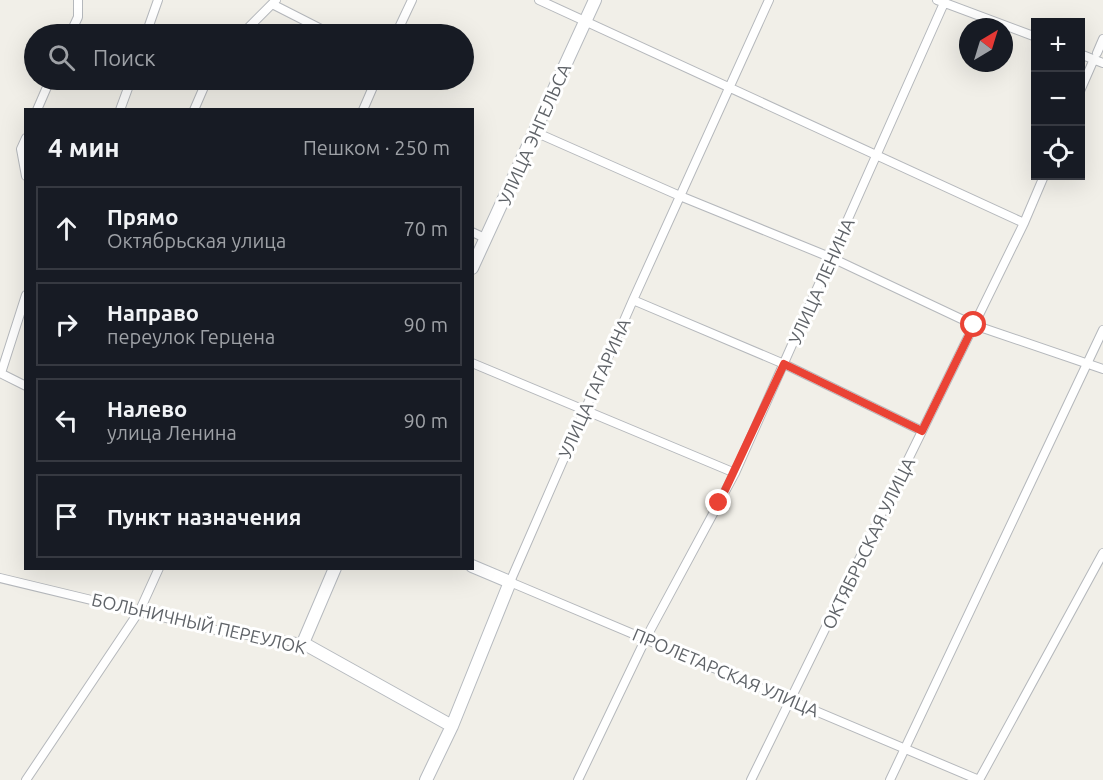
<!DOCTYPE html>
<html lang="ru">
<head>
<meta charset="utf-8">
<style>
  body { margin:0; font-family:Ubuntu,sans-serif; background:#242831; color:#f1f3f6 }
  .controls { position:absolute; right:18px; top:18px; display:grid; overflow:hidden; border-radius:0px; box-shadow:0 6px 24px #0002 }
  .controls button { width:54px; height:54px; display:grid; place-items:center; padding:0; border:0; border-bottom:2px solid #363941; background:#171b24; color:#f1f3f6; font:30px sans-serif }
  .compass { position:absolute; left:959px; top:18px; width:54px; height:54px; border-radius:50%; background:#171b24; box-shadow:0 6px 24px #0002; rotate:38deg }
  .stop { position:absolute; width:18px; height:18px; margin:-14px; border:4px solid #ea4335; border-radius:50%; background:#fff }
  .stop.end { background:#ea4335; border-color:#fff; box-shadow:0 2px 6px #0008 }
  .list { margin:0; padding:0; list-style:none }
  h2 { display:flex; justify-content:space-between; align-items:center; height:78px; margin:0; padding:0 24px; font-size:26px }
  h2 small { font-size:20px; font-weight:400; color:#9ea1a6 }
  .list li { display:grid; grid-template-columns:39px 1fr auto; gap:18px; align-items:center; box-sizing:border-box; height:84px; margin:0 12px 12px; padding:0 12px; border:2px solid #363941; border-radius:0px }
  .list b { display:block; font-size:22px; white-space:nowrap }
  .list p { margin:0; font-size:20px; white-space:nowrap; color:#9ea1a6 }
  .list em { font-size:20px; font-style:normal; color:#9ea1a6 }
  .icon { flex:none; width:33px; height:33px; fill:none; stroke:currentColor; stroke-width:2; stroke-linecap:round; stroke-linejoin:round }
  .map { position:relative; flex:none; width:1103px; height:780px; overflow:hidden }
  .search { position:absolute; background:#171b24; box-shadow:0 6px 24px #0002; left:24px; top:24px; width:450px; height:66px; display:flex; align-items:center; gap:15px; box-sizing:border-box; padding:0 21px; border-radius:33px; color:#9ea1a6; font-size:22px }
  .panel { position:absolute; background:#171b24; box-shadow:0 6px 24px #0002; left:24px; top:108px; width:450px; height:462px; border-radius:0px }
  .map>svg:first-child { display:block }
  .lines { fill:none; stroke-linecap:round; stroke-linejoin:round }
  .street-casing { stroke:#b5b8bc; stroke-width:10 }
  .secondary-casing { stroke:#b6babf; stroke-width:14 }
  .street { stroke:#fff; stroke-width:8 }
  .secondary { stroke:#fff; stroke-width:12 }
  .route { stroke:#ea4335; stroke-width:8 }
  .labels { text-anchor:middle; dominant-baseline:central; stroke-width:6; stroke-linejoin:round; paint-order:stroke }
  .street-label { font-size:18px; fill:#5f6368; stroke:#fff }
</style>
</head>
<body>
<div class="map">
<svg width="1103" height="780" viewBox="0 0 1103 780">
  <rect width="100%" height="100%" fill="#f1efe8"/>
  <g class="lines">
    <defs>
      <path id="street" d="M539,0L1024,223
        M769,0L633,300L510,582L979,780
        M937,0L1036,37
        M274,5L331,34
        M70,34L78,17V0
        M146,34L158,0
        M242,34L276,0
        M396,34L412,0
        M1097,53L1103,39
        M1080,54L1103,63
        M1080,91L1094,59
        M37,110L50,80
        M120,110L131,80
        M194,110L207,80
        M363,110L376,80
        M535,132L680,196L832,258L974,325L1103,369
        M26,138L21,149L26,176
        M472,232L487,239
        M633,300L784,364L922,431
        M472,363L735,473
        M0,373L26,386
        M1,373L26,295
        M0,578L220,631L303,643
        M26,780L140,610L159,568
        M578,780L646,638L735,473L944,3
        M751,780L1024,223L1044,176
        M890,780L1103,330
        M979,780L1103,553"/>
      <path id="secondary" d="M472,268L595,0
        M335,568L303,643L452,726
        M426,780L452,726L510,582L472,566"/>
    </defs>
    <!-- street casing -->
    <use href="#street" class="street-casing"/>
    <!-- secondary casing -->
    <use href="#secondary" class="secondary-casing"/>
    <!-- street -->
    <use href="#street" class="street"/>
    <!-- secondary -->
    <use href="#secondary" class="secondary"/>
  </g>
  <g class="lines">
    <!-- route -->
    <path class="route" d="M719,503L784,364L922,431L974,325"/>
  </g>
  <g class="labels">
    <!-- street labels -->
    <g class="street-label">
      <text transform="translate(534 134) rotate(-66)">УЛИЦА ЭНГЕЛЬСА</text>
      <text transform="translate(821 281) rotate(-66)">УЛИЦА ЛЕНИНА</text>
      <text transform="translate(594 388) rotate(-66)">УЛИЦА ГАГАРИНА</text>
      <text transform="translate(868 543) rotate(-64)">ОКТЯБРЬСКАЯ УЛИЦА</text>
      <text transform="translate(199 623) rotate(13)">БОЛЬНИЧНЫЙ ПЕРЕУЛОК</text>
      <text transform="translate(726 672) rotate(23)">ПРОЛЕТАРСКАЯ УЛИЦА</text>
    </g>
  </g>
</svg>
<div class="controls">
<button>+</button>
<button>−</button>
<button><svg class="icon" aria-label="locate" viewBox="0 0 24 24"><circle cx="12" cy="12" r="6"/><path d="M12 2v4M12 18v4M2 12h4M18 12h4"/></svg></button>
</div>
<svg class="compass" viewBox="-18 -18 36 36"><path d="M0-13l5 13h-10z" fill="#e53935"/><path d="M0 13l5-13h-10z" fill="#9ea1a6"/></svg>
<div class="stop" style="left:974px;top:325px"></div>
<div class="stop end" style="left:719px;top:503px"></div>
<div class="search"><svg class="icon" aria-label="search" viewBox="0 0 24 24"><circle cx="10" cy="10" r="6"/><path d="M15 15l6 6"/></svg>Поиск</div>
<section class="panel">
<h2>4 мин<small>Пешком · 250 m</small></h2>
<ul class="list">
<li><svg class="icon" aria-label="ahead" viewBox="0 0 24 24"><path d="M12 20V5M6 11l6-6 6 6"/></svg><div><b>Прямо</b><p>Октябрьская улица</p></div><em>70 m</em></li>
<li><svg class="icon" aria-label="right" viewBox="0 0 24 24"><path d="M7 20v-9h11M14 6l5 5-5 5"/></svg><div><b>Направо</b><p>переулок Герцена</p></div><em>90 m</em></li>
<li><svg class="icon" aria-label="left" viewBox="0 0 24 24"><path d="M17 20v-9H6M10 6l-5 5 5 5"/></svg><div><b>Налево</b><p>улица Ленина</p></div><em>90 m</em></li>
<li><svg class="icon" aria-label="arrive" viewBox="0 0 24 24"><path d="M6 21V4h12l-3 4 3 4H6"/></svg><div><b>Пункт назначения</b></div></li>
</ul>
</section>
</div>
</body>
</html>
